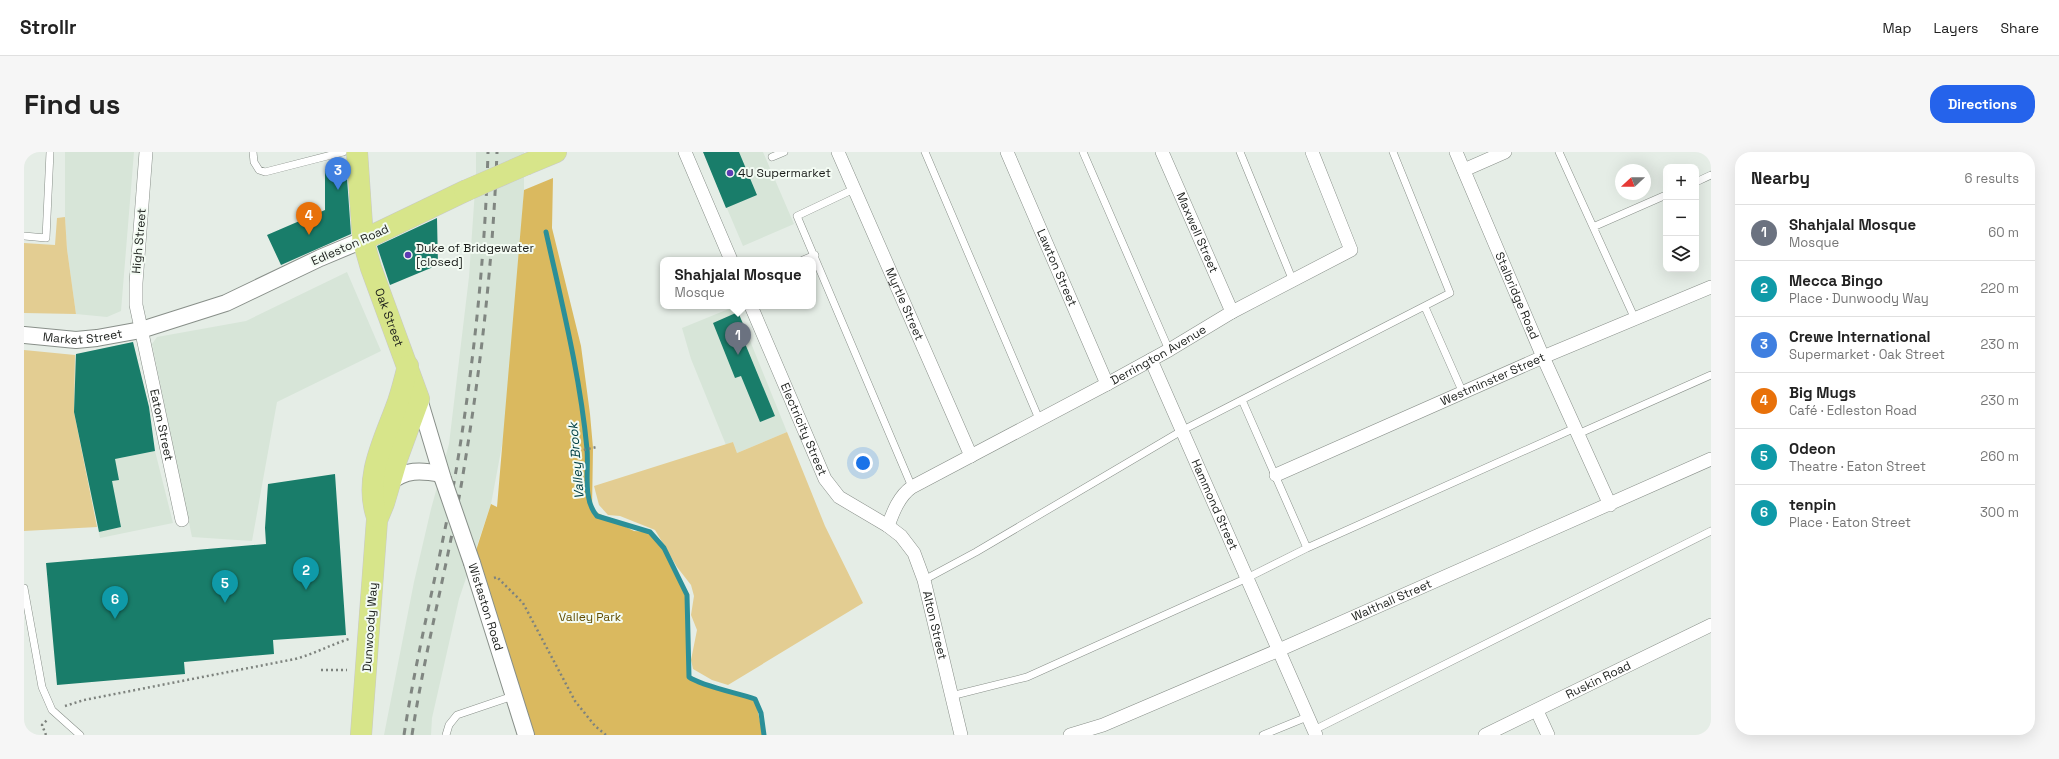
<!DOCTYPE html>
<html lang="en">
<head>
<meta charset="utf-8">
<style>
  body { margin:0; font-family:"Space Grotesk",sans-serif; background:#f6f6f6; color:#222 }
  .controls { position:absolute; right:12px; top:12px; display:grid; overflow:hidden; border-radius:8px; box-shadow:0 4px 16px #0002 }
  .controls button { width:36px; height:36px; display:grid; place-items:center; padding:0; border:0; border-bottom:1px solid #e0e0e0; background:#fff; color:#222; font:20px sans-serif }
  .compass { position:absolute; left:1591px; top:12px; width:36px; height:36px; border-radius:50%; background:#fff; box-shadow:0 4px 16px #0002; rotate:249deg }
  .you { position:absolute; left:839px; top:311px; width:14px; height:14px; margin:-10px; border:3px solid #fff; border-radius:50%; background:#1a73e8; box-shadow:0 0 0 6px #1a73e833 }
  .badge { display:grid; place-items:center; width:26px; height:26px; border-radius:50%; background:#2563eb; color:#fff; font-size:13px; font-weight:700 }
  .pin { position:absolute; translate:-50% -33px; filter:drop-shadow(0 1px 2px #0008) }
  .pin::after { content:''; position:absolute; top:21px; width:14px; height:12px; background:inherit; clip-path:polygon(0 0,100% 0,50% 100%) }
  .popup { position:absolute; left:636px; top:105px; width:156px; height:52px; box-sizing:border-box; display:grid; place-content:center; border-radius:8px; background:#fff; filter:drop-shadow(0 1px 3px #0005); font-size:13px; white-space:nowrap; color:#767676 }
  .popup b { font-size:15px; color:#222 }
  .popup::after { content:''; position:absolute; left:50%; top:100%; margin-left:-8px; border:8px solid transparent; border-top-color:#fff }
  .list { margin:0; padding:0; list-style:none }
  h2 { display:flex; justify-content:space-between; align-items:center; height:52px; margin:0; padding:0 16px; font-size:17px }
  h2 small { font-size:13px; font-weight:400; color:#767676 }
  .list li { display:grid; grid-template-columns:26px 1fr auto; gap:12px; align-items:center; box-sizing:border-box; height:56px; padding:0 16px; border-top:1px solid #e0e0e0 }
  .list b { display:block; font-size:15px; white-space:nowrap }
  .list p { margin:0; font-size:13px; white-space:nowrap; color:#767676 }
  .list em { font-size:13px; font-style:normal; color:#767676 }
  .icon { flex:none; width:22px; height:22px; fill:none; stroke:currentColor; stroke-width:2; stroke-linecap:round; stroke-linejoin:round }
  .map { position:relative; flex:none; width:1687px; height:583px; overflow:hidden; border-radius:16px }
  header { display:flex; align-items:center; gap:24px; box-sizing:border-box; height:56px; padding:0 20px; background:#fff; border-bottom:1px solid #e0e0e0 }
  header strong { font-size:19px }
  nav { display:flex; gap:22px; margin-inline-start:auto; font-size:14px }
  .intro { display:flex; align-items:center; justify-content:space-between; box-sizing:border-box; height:96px; padding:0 24px }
  h1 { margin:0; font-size:28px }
  .button { padding:10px 18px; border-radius:16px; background:#2563eb; color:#fff; font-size:14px; font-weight:700 }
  main { display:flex; gap:24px; padding:0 24px }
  aside { flex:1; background:#fff; border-radius:16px; box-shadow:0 4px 16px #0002 }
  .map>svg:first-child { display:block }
  .built { fill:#d7e5d8 }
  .green { fill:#e3cd92 }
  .forest { fill:#dab95f }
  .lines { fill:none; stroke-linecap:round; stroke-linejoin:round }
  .stream { stroke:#2b8f98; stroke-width:5 }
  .building { fill:#197d6a }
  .service-casing { stroke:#888f89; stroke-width:8 }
  .minor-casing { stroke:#888f89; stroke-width:14 }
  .tertiary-casing { stroke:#888f89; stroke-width:18 }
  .primary-casing { stroke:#c8c9c8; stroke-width:22 }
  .path { stroke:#7e837e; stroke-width:2.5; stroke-dasharray:2 3; stroke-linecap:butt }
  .service { stroke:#fff; stroke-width:7 }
  .minor { stroke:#fff; stroke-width:13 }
  .tertiary { stroke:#fff; stroke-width:16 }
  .primary { stroke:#d7e58a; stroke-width:21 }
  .rail { stroke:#808681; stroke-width:3; stroke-dasharray:7 7; stroke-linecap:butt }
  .tertiary-bridge-casing { stroke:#888f89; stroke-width:18; stroke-linecap:butt }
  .primary-bridge-casing { stroke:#c8c9c8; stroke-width:22; stroke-linecap:butt }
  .tertiary-bridge { stroke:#fff; stroke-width:16 }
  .primary-bridge { stroke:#d7e58a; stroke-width:21 }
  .poi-dot { fill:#5e3bb3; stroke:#f3fbf3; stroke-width:1.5 }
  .labels { text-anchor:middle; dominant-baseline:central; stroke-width:4; stroke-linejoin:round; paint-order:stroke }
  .poi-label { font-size:12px; fill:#1b1e1b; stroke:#f3fbf3; text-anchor:start }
  .street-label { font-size:12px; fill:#1b1e1b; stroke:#f3fbf3 }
  .park-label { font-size:12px; fill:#624c00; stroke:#f3fbf3 }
  .water-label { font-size:13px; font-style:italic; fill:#004045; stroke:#f3fbf3 }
</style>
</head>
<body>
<header>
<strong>Strollr</strong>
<nav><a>Map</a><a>Layers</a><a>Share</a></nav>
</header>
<div class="intro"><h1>Find us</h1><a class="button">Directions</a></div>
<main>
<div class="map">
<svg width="1687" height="583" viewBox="0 0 1687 583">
  <rect width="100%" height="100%" fill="#e5ede6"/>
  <!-- built -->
  <path class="built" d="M41,0H110L97,159L83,165L52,162L43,97L41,65Z
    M452,0H500V38L485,256L467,352L435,447L408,566L407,583H360L390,430L407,357L425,292L445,125L452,23Z
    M679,0H739L770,72L719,94Z
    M323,120L357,199L253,250L228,389L168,385L128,192L133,185L222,169Z
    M712,154L763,280L713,301L709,290L702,293L667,207L658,176Z
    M109,190L125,255L96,306L131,299L149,371L76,386L50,260L51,203Z"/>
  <!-- green -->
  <path class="green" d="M41,65L43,97L52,162L0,161V91L31,93L33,66Z
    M0,198L51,203L50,260L73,375L0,379Z
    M763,280L801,374L839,451L704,533L688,528L669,517L667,508L673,478L667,463L670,444L667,433L653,415L631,378L596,364L584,363L575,353L570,334L709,290L713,301Z"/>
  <!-- forest -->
  <path class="forest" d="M529,26L528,76L557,194L566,262L569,296L568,358L610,379L626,380L640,396L663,443L665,525C677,534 714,541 731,547L739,583H502L448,411L467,352L473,355L500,38Z"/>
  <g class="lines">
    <!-- stream -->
    <path class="stream" d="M522,80C538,152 556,223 563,297C565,318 558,347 573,364L626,380L640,396L663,443L665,525C677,534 714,541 731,547L737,561L740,583"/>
  </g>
  <!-- building -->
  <path class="building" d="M679,0H715L733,43L702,56Z
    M322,12L327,82L257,113L243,83L301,58V17Z
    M413,66L414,113L366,133L353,94Z
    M714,160L725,186L720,189L751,264L736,270L717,224L711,226L689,171Z
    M109,190L125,255L131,299L91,307L95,328L88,329L97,375L75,380L50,260L52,202Z
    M311,322L322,483L249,488L250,502L160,510L161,522L33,533L22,411L242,392L241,376L244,332Z"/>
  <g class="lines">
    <defs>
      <path id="service" d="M229,0L230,10L235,18L241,20L319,0
        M901,0L1015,267
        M1059,0L1145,198
        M1216,0L1269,129
        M1535,0L1611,167
        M748,5L760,0
        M1672,30L1687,23
        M830,37L773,64L888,335
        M1569,75L1642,43
        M0,84L22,86L26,0
        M779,108L791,103
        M1401,155L1439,241
        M1218,248L1283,396
        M1554,282L1687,223
        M900,428L952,400L1159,278L1426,141L1369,0
        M0,436L18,535L28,558L56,583
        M927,544L1003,525L1223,426L1283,396L1551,276
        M1290,578L1687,379
        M422,583L425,573L433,563L489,544
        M1239,583L1283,565"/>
      <g id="minor">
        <path id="s1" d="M122,0L112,131V153L158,368"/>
        <path d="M661,0L707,108"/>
        <path id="s2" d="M814,0L947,304"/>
        <path id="s3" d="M983,0L1083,232"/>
        <path id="s4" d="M1138,0L1208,160"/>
        <path id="s5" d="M1432,0L1519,205L1586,353"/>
        <path d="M1440,18L1481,0"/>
        <path id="s6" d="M727,154L801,327L815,345L864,374L877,384L890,401L900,428L937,583"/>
        <path id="s7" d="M1127,208L1292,583"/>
        <path id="s8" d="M1252,323L1519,205L1687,135"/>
        <path id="s9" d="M864,374C869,360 875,344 888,335L1083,232L1145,198L1208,160L1327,98L1288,0"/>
        <path d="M1513,559L1524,583"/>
        <path id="s10" d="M1046,583L1079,573L1255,498L1687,307"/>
        <path id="s11" d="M1461,583L1687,473"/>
      </g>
      <g id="tertiary">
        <path id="s12" d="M0,183L52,188L73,186L117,178L202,151L296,106L339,88"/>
        <path d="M395,247L419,327"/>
        <path d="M365,331C381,317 397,318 417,322"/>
        <path id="s13" d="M448,411L502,583"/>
      </g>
      <g id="primary">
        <path id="s14" d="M333,0L339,88L347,116L395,247L373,307L360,351L353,368L337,583"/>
        <path d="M503,12L532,0"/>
        <path d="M339,88L441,39"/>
        <path d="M353,365C339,325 361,287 374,250C378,238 381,226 384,214"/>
      </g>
    </defs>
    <!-- service casing -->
    <use href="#service" class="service-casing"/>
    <!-- minor casing -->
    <use href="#minor" class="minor-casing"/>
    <!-- tertiary casing -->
    <use href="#tertiary" class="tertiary-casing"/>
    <!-- primary casing -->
    <use href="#primary" class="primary-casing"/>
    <!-- path -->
    <path class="path" d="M550,300L573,295
      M470,426L473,425L499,451L551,549L571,574L582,583
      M297,518H323
      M41,554L60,548L271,507C290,502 306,493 325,487
      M22,583L18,573L23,568"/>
    <!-- service -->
    <use href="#service" class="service"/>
    <!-- minor -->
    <use href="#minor" class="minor"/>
    <!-- tertiary -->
    <use href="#tertiary" class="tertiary"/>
    <!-- primary -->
    <use href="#primary" class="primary"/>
    <!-- rail -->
    <path class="rail" d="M380,583C394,492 418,403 433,313C450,209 461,105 464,0
      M388,583C402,491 427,401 441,310C458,207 469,104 473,0"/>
    <defs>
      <path id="tertiary-bridge" d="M419,327L448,411"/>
      <path id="primary-bridge" d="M441,39L503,12"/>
    </defs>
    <!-- tertiary-bridge casing -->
    <use href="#tertiary-bridge" class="tertiary-bridge-casing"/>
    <!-- primary-bridge casing -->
    <use href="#primary-bridge" class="primary-bridge-casing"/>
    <!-- tertiary-bridge -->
    <use href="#tertiary-bridge" class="tertiary-bridge"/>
    <!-- primary-bridge -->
    <use href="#primary-bridge" class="primary-bridge"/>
  </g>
  <!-- markers -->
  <g class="poi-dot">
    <circle cx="706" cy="21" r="4"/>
    <circle cx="384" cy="103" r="4"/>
  </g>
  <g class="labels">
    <!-- poi labels -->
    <g class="poi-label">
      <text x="714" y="21">4U Supermarket</text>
      <text x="392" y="96">Duke of Bridgewater<tspan x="392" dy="14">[closed]</tspan></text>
    </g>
    <!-- street labels -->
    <g class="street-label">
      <text stroke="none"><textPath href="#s4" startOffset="88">Maxwell Street</textPath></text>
      <text transform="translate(115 89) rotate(-85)">High Street</text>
      <text transform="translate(326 93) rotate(-24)">Edleston Road</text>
      <text stroke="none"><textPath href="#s3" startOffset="126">Lawton Street</textPath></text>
      <text stroke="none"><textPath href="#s5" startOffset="156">Stalbridge Road</textPath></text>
      <text stroke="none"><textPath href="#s2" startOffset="166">Myrtle Street</textPath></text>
      <text stroke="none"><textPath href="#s14" startOffset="170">Oak Street</textPath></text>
      <text stroke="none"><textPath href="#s12" startOffset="59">Market Street</textPath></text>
      <text stroke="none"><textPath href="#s9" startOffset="326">Derrington Avenue</textPath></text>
      <text stroke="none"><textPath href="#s8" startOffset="237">Westminster Street</textPath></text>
      <text stroke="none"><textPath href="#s1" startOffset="276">Eaton Street</textPath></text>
      <text stroke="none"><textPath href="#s6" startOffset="134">Electricity Street</textPath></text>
      <text stroke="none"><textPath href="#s7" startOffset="158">Hammond Street</textPath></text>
      <text stroke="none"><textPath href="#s10" startOffset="349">Walthall Street</textPath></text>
      <text stroke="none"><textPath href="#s13" startOffset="46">Wistaston Road</textPath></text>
      <text stroke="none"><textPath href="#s6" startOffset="381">Alton Street</textPath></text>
      <text transform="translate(346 475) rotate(-86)">Dunwoody Way</text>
      <text stroke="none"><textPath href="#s11" startOffset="126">Ruskin Road</textPath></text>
    </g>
    <!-- park labels -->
    <g class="park-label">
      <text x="566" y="465">Valley Park</text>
    </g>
    <!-- water labels -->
    <g class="water-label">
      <text transform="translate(552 309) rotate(-95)">Valley Brook</text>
    </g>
  </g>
</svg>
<div class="controls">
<button>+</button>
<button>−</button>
<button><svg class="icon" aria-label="layers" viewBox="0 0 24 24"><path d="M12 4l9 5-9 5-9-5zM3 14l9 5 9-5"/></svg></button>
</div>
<svg class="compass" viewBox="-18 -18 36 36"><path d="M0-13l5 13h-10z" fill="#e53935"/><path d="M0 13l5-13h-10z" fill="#767676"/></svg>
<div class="you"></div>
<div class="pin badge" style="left:714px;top:203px;background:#6b7280">1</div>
<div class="popup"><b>Shahjalal Mosque</b>Mosque</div>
<div class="pin badge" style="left:282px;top:438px;background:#0f9aa8">2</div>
<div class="pin badge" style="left:314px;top:38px;background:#3f7fe0">3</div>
<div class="pin badge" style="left:285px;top:83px;background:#e8710a">4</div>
<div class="pin badge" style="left:201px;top:451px;background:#0f9aa8">5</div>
<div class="pin badge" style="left:91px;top:467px;background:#0f9aa8">6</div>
</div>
<aside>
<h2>Nearby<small>6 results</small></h2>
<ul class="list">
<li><span class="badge" style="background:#6b7280">1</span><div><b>Shahjalal Mosque</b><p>Mosque</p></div><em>60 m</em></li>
<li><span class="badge" style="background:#0f9aa8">2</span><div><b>Mecca Bingo</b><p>Place · Dunwoody Way</p></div><em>220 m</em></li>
<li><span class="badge" style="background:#3f7fe0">3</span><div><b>Crewe International</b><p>Supermarket · Oak Street</p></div><em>230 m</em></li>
<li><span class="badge" style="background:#e8710a">4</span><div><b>Big Mugs</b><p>Café · Edleston Road</p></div><em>230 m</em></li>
<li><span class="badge" style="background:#0f9aa8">5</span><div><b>Odeon</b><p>Theatre · Eaton Street</p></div><em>260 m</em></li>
<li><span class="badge" style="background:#0f9aa8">6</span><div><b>tenpin</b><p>Place · Eaton Street</p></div><em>300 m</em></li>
</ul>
</aside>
</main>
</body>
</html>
